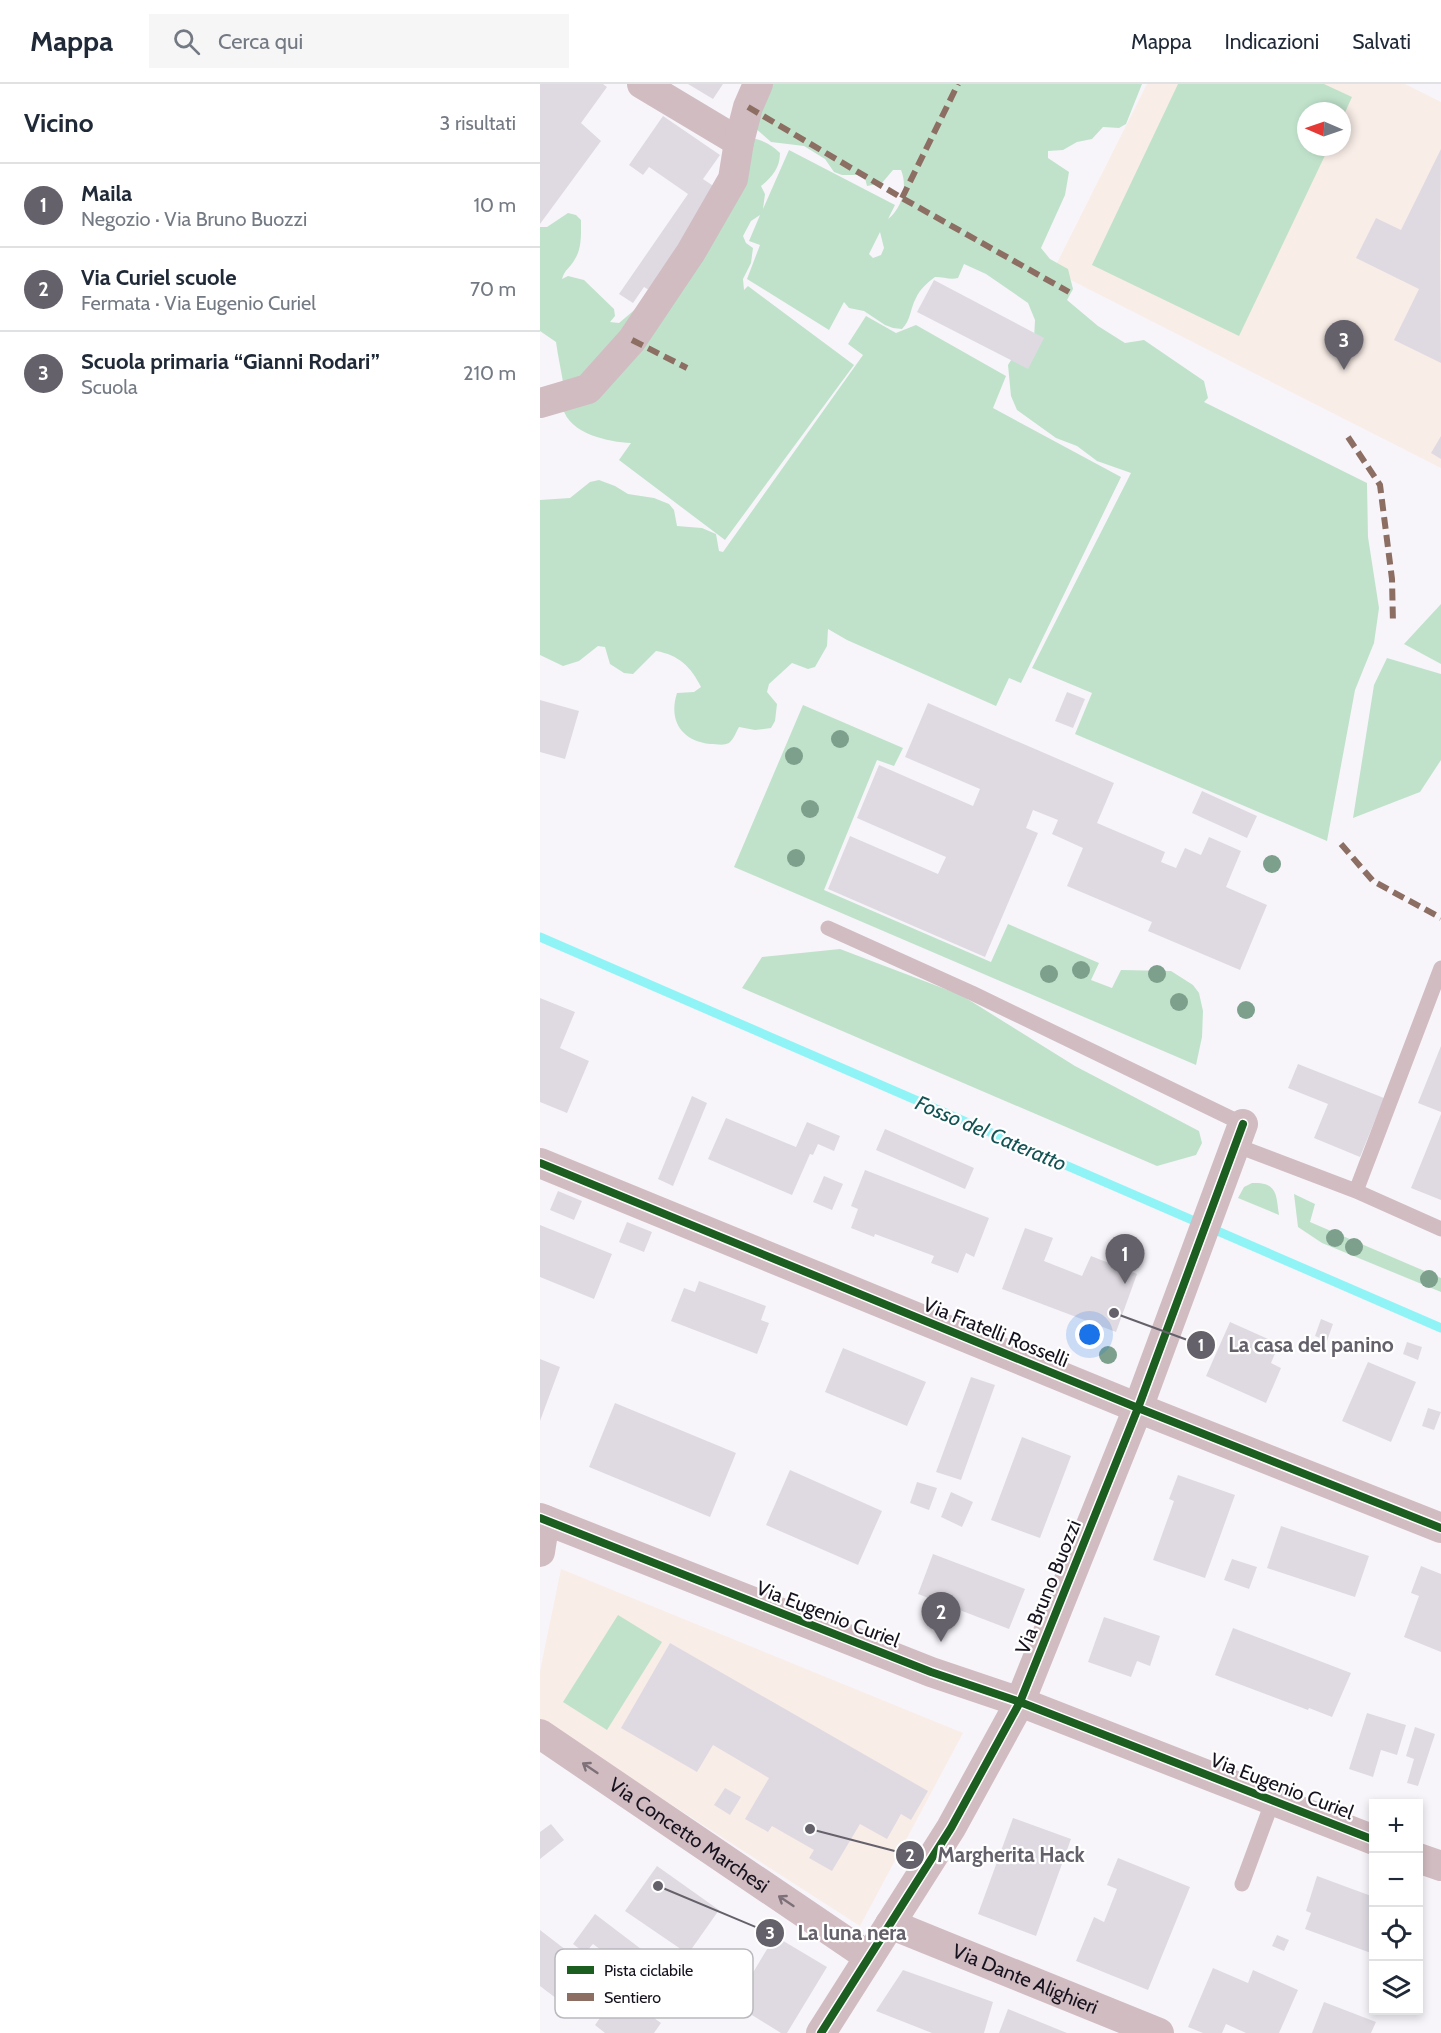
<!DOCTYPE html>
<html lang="it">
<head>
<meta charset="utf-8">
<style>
  body { margin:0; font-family:Cabin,sans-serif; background:#f6f6f7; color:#1f2937 }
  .controls { position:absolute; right:18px; bottom:18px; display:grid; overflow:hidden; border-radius:0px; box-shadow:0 3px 9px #0003 }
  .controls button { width:54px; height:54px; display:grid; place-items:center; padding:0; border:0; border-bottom:2px solid #e0e1e3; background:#fff; color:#1f2937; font:30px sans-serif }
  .compass { position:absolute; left:757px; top:18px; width:54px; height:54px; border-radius:50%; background:#fff; box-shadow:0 3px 9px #0003; rotate:272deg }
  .you { position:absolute; left:550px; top:1251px; width:21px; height:21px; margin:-15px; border:4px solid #fff; border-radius:50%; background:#1a73e8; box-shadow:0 0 0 9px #1a73e833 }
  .badge { display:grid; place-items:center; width:39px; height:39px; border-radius:50%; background:#65616b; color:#fff; font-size:20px; font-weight:700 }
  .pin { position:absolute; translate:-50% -50px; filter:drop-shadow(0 2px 3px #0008) }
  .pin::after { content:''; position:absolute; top:32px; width:21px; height:18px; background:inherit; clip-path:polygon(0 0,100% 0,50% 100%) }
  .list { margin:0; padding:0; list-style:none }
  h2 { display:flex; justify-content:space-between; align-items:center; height:78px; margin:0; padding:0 24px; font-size:26px }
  h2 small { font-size:20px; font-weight:400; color:#747a83 }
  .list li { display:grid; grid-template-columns:39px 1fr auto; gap:18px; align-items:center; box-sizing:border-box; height:84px; padding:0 24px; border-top:2px solid #e0e1e3 }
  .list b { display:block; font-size:22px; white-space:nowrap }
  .list p { margin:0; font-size:20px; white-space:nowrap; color:#747a83 }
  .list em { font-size:20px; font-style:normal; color:#747a83 }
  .icon { flex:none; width:33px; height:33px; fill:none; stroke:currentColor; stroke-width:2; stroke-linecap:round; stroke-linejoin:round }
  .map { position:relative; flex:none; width:901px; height:1949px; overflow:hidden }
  header { display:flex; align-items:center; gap:36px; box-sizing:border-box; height:84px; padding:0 30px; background:#fff; border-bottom:2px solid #e0e1e3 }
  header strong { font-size:28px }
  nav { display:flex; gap:33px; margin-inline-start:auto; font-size:21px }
  .search { width:420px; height:54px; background:#f6f6f7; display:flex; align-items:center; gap:15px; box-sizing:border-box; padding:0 21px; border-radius:0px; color:#747a83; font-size:22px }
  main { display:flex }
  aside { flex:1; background:#fff }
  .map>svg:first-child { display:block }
  .education { fill:#f9ede7; fill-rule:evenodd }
  .green { fill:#c0e2cb; fill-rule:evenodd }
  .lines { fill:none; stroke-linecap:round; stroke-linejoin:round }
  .stream { stroke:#90f4f7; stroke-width:9 }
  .building { fill:#dfdae2 }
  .service { stroke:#d1bcc2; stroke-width:15 }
  .minor { stroke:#d1bcc2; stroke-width:30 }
  .quiet { stroke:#8d6e63; stroke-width:6; stroke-dasharray:12 6; stroke-linecap:butt }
  .cycleway-casing { stroke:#fff; stroke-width:11 }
  .cycleway { stroke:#1b5e20; stroke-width:8 }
  .tree { fill:#7da08d }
  .oneway { stroke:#7d7078 }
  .labels { text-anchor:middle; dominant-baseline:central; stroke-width:4.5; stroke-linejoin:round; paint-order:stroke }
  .street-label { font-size:20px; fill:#16121e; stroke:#fff }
  .water-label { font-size:21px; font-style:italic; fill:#145354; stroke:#fff }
  .key { fill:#fff; stroke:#b9b8bc; stroke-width:1.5 }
  .key-label { font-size:16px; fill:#16121e }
  .leader { fill:none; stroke:#65616b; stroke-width:2 }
  .callout-dot { fill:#65616b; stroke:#fff; stroke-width:2 }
  .mark-label { font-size:18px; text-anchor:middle; font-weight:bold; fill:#fff }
  .callout-label { font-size:21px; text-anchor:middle; font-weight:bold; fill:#65616b; stroke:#fff; stroke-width:4.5; stroke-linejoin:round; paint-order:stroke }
</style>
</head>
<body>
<header>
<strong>Mappa</strong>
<div class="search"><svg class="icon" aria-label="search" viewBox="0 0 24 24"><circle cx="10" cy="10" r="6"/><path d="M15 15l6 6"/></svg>Cerca qui</div>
<nav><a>Mappa</a><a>Indicazioni</a><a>Salvati</a></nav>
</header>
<main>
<aside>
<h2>Vicino<small>3 risultati</small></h2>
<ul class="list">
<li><span class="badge">1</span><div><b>Maila</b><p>Negozio · Via Bruno Buozzi</p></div><em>10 m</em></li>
<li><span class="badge">2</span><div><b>Via Curiel scuole</b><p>Fermata · Via Eugenio Curiel</p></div><em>70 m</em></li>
<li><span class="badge">3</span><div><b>Scuola primaria “Gianni Rodari”</b><p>Scuola</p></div><em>210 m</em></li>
</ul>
</aside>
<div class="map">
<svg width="901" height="1949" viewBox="0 0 901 1949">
  <rect width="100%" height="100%" fill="#f7f5fa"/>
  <!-- education -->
  <path class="education" d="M607,0H865L901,18V384L513,187ZM766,27H802V63H766Z
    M21,1485L423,1649L320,1842L0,1636V1587Z"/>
  <!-- green -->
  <path class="green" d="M214,0H602L586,40L579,44L563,43L552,55L537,58L523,66L508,67V74L529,88L525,111L501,164L510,175L528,185L533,205L527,216L558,242L585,259L604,256L664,297L668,314L664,318L827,399L828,453L839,524L834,559L815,606L787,757L535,650L552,609L492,584L591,389L557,377L537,362L516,354L477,326L471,312L468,281L473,273L494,255L495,236L488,219L446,190L424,180L418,194C410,196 404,193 395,193C387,199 380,205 376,214C370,225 371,236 362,245L353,244L345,241L324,227L309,224L304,218L289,246L207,195L220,161L209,157L220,131L211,137L203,152L206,159L213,164L211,179L203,195L204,206L208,202L314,281L185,456L79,376L91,359C69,358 29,350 23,324C22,318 24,311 24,305C22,289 18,274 16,258L0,247V143H7L28,129L36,131L41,136C41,149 42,164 35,175C31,183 24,186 22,195L28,192L44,196L74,225L75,232L70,238L79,239L111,212L181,92L211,54C223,56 232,61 240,69C240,84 232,93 221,102L225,110L223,125L249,66L355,121L348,135C362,124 368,103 361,86H353L342,99L327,102L325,94L318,91H302L294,88L285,75L264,62L231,58L214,43ZM340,148L344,164L341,171L333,174L329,170Z
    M638,0H784L812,13L802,35V27H766V63H789L699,252L552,181Z
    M326,232L356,249L376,241L466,292L453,324L581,393L481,599L469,594L456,622L307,556L288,545L287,562L275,583L268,585L252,579L229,600L227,608L237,620L235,637L231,644L215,646L199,643C196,648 194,655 189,659C183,662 177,660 170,660C142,657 128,637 137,609L154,608L161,603C151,583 139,571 116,567L93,590L84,589L70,580L65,563L58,562L39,577L23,582L0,571V416L30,414L50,398L59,396L75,402L88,410L114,414L129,420L134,426L137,442L162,444L176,450L179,467L183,468L323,271L308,260Z
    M901,520V580L864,560Z
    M847,574L901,590V676L880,708L813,734L834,601Z
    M263,621L363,664L354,682L337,676L284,806L451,878L468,840L559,879L551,896L572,904L581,886L631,887L653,901L659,909L663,927L662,953L656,981L194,783Z
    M300,865L421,911L535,982L659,1047L662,1059L656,1071L617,1082L202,904L222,873Z
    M712,1099C738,1098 736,1111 739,1131L698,1114L704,1103Z
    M754,1110L775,1120L770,1138L901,1194V1208L782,1159L758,1143Z
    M78,1531L122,1558L67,1646L23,1618Z"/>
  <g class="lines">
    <!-- stream -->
    <path class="stream" d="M0,853L901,1244"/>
  </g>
  <!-- building -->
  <path class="building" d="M0,0H63L67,3L41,39L61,57L0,140Z
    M148,0H183L173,15Z
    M123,32L180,71L163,95L181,107L112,208L104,203L93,219L79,210L148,110L109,83L103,91L89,81Z
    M901,65L900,172L901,279L854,256L879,205L816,174L836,134L861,146Z
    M394,196L504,254L488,285L377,228Z
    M901,352V375L891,369Z
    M527,608L545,615L533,644L515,637Z
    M0,616L39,627L25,675L0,668Z
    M388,619L574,699L557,739L625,768L621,778L636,784L645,764L661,771L669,753L701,767L686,803L727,821L700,886L608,847L612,838L527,802L543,764L512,750L518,736L493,726L486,744L498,749L445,873L288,805L310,752L398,790L406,773L317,734L339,681L433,722L440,705L365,673Z
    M662,707L717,732L707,754L652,729Z
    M0,914L35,928L20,964L49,977L27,1029L0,1018Z
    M901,962V1028L878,1019Z
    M758,980L844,1014L820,1073L774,1054L788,1020L748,1004Z
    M152,1012L167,1019L133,1102L118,1095Z
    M901,1030V1116L871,1104Z
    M186,1034L256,1063L267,1038L300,1052L294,1067L278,1060L273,1071L270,1070L252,1111L168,1075Z
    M345,1045L434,1084L425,1105L336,1066Z
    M325,1086L449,1134L434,1173L426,1169L418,1189L391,1179L394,1172L335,1150L334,1153L311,1144L318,1125L311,1122Z
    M284,1092L303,1100L292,1126L273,1118Z
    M18,1107L42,1117L34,1136L10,1126Z
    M87,1138L112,1148L104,1168L79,1158Z
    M0,1141L72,1170L54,1215L0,1193Z
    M485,1144L513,1154L504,1177L542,1192L551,1172L597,1190L576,1248L462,1205Z
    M159,1197L226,1222L221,1236L229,1239L217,1270L131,1237L144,1204L155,1208Z
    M781,1235L793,1240L787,1257L775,1252Z
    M690,1238L739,1260L731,1279L741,1284L726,1319L666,1292Z
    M867,1258L882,1263L878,1276L863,1270Z
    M303,1264L386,1298L367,1342L285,1308Z
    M0,1275L20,1283L0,1337Z
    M828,1278L876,1298L851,1358L802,1337Z
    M431,1293L455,1301L421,1396L396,1388Z
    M75,1319L196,1369L170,1433L49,1383Z
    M888,1324L901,1328L894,1346L882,1342Z
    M482,1353L531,1372L500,1454L451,1436Z
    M250,1386L342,1427L318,1481L226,1441Z
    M638,1391L695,1411L665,1494L613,1476L634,1417L629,1415Z
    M377,1398L397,1404L389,1426L370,1419Z
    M411,1408L433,1418L422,1443L401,1433Z
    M741,1442L829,1472L815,1513L727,1484Z
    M393,1470L485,1505L469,1545L378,1510Z
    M692,1475L717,1483L709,1505L684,1496Z
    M881,1482L901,1490V1568L864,1553L879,1512L871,1509Z
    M564,1533L620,1552L610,1582L597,1577L591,1593L548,1578Z
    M693,1544L811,1589L792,1633L769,1624L768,1626L675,1591Z
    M130,1559L388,1707L371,1736L361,1730L347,1755L320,1740L292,1787L269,1774L274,1766L232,1742L228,1748L205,1735L229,1694L173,1661L157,1688L81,1644Z
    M827,1629L866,1641L857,1671L841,1666L833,1693L809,1685Z
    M875,1643L895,1650L878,1702L867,1699L874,1675L866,1672Z
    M185,1704L201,1713L190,1731L174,1721Z
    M473,1734L531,1755L496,1852L438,1830Z
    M11,1740L24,1756L0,1775V1748Z
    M578,1774L650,1803L608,1906L536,1877L554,1833L564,1838L577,1805L567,1801Z
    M117,1782L179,1826L148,1870L85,1827Z
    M777,1792L834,1813V1879L829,1877L831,1869L765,1845L771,1829L766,1827Z
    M55,1830L147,1900L132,1919L53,1860L45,1869L33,1860Z
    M0,1846L52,1886L25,1921L0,1902Z
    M737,1851L749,1856L744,1867L732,1862Z
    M235,1852L287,1883L247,1949H241L194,1920Z
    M673,1884L708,1899L713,1886L758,1906L739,1949H706L686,1940L682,1949H663L648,1943Z
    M363,1886L453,1918L444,1949H392L336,1927Z
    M78,1908L121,1939L114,1949H65L55,1941Z
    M784,1918L836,1938L831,1949H772Z
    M468,1925L527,1949H459Z"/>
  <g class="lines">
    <!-- service -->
    <path class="service" d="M288,844L432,909L703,1040
      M695,1061L816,1107L901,1145
      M816,1107L901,884
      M702,1800L733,1716"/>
    <!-- minor -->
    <g class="minor">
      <path d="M102,0L199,58"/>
      <path d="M0,319L48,305L92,256L151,168L193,95L199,58L208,23L218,0"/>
      <path d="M0,1079L598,1324L901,1444"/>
      <path d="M0,1434L391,1588L480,1618L834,1756"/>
      <path d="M0,1468L5,1436"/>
      <path id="s1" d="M0,1650L329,1873"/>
      <path d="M878,1774L901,1782"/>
      <path id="s2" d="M350,1840L619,1949"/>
      <path d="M281,1949L411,1744L480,1618L598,1324L703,1040"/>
    </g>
    <!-- quiet -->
    <path class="quiet" d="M208,23L362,114L529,208
      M362,114L418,0
      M92,256L147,284
      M808,353L840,401L852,495L853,540
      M801,760L833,797L901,834"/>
    <defs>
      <path id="cycleway" d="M0,1079L598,1324L901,1444
        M0,1434L391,1588L480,1618L834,1756
        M281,1949L411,1744L480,1618L598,1324L703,1040"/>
    </defs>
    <!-- cycleway casing -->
    <use href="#cycleway" class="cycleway-casing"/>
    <!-- cycleway -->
    <use href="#cycleway" class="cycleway"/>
  </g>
  <!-- trees -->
  <g class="tree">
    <circle cx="300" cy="655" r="9"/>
    <circle cx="254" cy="672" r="9"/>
    <circle cx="270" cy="725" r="9"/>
    <circle cx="256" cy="774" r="9"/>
    <circle cx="732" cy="780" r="9"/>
    <circle cx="541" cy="886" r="9"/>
    <circle cx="509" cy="890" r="9"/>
    <circle cx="617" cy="890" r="9"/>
    <circle cx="639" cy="918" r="9"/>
    <circle cx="706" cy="926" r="9"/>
    <circle cx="795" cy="1154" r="9"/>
    <circle cx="814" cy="1163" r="9"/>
    <circle cx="889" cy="1195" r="9"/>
    <circle cx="568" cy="1271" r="9"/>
  </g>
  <!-- one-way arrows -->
  <defs><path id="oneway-shaft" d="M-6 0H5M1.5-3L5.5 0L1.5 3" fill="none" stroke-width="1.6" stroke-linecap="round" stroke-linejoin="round" transform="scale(1.5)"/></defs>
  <g class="oneway">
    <use href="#oneway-shaft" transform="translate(50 1684) rotate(-146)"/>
    <use href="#oneway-shaft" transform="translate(246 1817) rotate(-146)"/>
  </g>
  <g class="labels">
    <!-- street labels -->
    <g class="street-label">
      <text transform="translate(456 1248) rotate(22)">Via Fratelli Rosselli</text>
      <text transform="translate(508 1503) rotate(-68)">Via Bruno Buozzi</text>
      <text transform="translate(288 1530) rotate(21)">Via Eugenio Curiel</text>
      <text transform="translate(742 1702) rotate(21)">Via Eugenio Curiel</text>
      <text stroke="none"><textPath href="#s1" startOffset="180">Via Concetto Marchesi</textPath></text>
      <text stroke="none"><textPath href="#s2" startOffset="146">Via Dante Alighieri</textPath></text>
    </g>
    <!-- water labels -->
    <g class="water-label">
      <text transform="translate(451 1049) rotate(23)">Fosso del Cateratto</text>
    </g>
  </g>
  <!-- legend -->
  <rect x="15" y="1865" width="198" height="69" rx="9" class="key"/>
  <rect x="27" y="1882" width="27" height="8" fill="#1b5e20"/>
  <rect x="27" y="1909" width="27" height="8" fill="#8d6e63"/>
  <g class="key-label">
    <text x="64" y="1892">Pista ciclabile</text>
    <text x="64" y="1919">Sentiero</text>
  </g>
  <!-- callouts -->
  <path class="leader" d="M574 1229L661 1261M270 1745L370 1771M118 1802L230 1849"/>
  <g class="callout-dot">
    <circle cx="574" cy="1229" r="6"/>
    <circle cx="270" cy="1745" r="6"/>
    <circle cx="118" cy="1802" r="6"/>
    <circle cx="661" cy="1261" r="15"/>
    <circle cx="370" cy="1771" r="15"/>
    <circle cx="230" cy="1849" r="15"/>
  </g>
  <g class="mark-label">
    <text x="661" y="1267">1</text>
    <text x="370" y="1777">2</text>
    <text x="230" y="1855">3</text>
  </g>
  <g class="callout-label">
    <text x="771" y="1268">La casa del panino</text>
    <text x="471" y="1778">Margherita Hack</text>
    <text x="312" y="1856">La luna nera</text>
  </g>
</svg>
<div class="controls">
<button>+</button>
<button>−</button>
<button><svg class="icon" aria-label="locate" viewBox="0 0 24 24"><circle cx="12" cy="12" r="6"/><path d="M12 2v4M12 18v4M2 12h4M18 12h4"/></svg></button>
<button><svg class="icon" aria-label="layers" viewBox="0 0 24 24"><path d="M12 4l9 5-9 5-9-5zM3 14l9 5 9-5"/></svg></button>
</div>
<svg class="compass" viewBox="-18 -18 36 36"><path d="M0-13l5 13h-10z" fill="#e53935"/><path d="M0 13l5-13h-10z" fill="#747a83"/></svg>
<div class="you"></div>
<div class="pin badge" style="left:585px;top:1200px">1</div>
<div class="pin badge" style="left:401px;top:1558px">2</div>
<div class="pin badge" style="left:804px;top:286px">3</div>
</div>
</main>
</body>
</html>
